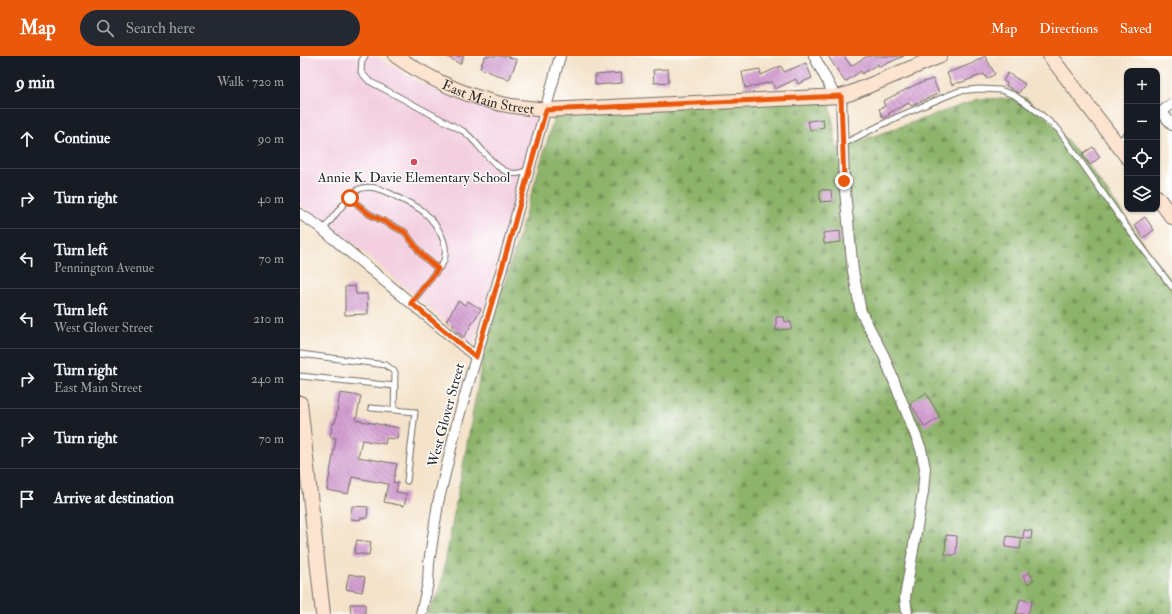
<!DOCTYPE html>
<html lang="en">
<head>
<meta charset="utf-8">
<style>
  body { margin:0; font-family:"IM FELL Double Pica",serif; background:#242831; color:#f1f3f6 }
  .controls { position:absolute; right:12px; top:12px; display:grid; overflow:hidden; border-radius:8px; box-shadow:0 1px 3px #0004 }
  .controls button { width:36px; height:36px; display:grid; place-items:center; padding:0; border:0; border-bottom:1px solid #363941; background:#171b24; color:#f1f3f6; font:20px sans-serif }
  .stop { position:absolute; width:12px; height:12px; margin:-9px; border:3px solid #ea580c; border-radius:50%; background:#fff }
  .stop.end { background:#ea580c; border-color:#fff; box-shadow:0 1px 4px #0008 }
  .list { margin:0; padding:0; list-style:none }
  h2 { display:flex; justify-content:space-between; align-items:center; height:52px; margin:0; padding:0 16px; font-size:17px }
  h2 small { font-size:13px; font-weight:400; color:#9ea1a6 }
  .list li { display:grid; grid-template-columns:26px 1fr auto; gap:12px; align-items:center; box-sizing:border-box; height:60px; padding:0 16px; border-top:1px solid #363941 }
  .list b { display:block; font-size:15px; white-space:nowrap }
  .list p { margin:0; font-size:13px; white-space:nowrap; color:#9ea1a6 }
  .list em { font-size:13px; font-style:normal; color:#9ea1a6 }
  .icon { flex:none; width:22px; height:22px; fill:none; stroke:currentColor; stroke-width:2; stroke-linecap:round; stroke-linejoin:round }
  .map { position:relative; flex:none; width:872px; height:558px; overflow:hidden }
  header { display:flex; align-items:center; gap:24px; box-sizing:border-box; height:56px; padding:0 20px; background:#ea580c; color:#fff }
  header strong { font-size:19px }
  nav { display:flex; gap:22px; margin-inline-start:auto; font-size:14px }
  .search { width:280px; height:36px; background:#242831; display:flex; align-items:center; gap:10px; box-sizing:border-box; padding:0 14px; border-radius:22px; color:#9ea1a6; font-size:15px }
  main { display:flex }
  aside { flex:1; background:#171b24 }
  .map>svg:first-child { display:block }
  .built { fill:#f3cfe0 }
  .forest { fill:url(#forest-firs); stroke:#5c704a }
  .building { fill:url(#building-back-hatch) }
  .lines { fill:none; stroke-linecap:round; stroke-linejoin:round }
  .lane-casing { stroke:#716b63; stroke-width:7 }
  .street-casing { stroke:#716b63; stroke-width:12 }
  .secondary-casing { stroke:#716b63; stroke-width:16 }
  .lane { stroke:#fff; stroke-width:5 }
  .street { stroke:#fff; stroke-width:10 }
  .secondary { stroke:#fde4d1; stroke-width:14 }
  .route { stroke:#ea580c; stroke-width:5 }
  .poi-dot { fill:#d1495b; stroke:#fff; stroke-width:1.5 }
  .labels { text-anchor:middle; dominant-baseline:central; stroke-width:3; stroke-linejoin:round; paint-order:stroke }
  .street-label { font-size:14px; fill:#2b2b2b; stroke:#fff }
  .poi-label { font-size:14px; fill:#2b2b2b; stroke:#fff }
</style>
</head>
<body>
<header>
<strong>Map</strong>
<div class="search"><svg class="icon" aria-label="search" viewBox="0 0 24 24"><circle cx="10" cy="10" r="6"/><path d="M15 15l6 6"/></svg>Search here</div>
<nav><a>Map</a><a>Directions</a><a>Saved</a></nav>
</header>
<main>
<aside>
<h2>9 min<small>Walk · 720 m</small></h2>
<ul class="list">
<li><svg class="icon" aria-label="ahead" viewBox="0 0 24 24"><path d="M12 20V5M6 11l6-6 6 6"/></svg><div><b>Continue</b></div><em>90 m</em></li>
<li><svg class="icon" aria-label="right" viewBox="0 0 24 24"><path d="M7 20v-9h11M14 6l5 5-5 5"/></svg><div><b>Turn right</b></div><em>40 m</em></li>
<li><svg class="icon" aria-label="left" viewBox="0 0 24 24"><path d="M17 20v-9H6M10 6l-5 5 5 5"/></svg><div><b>Turn left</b><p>Pennington Avenue</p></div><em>70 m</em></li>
<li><svg class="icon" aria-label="left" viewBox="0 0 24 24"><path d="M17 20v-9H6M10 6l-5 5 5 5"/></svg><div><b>Turn left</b><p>West Glover Street</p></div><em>210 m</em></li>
<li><svg class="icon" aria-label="right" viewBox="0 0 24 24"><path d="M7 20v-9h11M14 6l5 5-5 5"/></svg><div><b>Turn right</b><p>East Main Street</p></div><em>240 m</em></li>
<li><svg class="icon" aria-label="right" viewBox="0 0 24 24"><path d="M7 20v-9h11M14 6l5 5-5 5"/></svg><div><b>Turn right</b></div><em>70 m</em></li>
<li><svg class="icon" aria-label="arrive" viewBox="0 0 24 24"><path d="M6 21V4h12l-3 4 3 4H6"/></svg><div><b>Arrive at destination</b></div></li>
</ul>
</aside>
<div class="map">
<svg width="872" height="558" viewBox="0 0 872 558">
  <defs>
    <pattern id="forest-firs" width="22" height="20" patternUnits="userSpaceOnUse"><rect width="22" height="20" fill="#8db46a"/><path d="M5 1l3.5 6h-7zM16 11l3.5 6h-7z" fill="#739357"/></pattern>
    <pattern id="building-back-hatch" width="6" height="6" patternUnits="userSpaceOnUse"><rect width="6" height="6" fill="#d49fd2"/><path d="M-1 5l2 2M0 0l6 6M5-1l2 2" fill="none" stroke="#ac82ab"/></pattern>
  </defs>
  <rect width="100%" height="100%" fill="#fff"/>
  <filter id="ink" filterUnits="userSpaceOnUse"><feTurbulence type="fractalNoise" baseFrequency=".025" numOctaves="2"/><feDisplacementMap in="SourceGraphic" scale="8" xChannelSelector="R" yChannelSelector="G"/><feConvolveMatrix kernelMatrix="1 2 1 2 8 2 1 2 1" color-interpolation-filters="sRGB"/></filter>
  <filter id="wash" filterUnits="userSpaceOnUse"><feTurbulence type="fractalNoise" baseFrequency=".012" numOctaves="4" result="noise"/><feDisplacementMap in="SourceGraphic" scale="16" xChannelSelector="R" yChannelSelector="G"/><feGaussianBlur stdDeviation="0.9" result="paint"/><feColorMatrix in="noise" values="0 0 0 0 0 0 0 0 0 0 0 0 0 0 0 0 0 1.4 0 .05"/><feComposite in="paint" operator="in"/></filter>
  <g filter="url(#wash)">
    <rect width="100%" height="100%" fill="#f4e3ca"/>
    <!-- built -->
    <path class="built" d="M0,0H76L122,28L160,44L197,54L236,58L240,63L173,289L58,191L19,161L0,148Z"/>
    <!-- forest -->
    <path class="forest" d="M726,42L751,66L785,105L872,227V558H126L140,534L184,296L256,56L529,43L537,93L679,43Z"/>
    <g id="blocks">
      <!-- building -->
      <path class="building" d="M146,0H164L160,8Z
        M185,0H206L217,4L209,24L180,12Z
        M528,0H544L551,10L567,0H604L579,11L578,8L562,18L561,15L545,26Z
        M685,0L695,18L687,23L684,18L660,27V26L652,29L647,17L671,8Z
        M506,7L512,22L498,28L496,23L475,33L472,26L445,32L442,16L460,13L461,19L481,10L484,16Z
        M368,13L369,26L354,27L353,14Z
        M321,17L322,27L295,29V19Z
        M708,17L725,28L719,37L706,30L707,27L703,25Z
        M633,23L639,37L611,50L609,47L589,57V59L583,62L579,53L585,50L583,45L617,28Z
        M523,63L524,71L510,74L508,65Z
        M793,91L800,101L790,109L782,98Z
        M520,134H531L532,145L520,146Z
        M845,161L854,174L843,182L834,169Z
        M540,175L541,186L524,188L523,177Z
        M55,230L56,238H67L68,258L45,259V231Z
        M158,245L165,249L168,245L181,253L164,281L152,272L154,269L146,265Z
        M476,261H484L485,266H491V273L476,274Z
        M40,337L61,340L56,364L99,372L97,383L86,382L85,388L62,384L58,401L97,408L93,426L98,427L96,436L107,438L104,450L84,446L88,428L52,421L48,438L27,434L36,382L30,381L33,367H35Z
        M626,337L640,361L625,371L610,347Z
        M52,450L68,451L67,462H60V464L51,463Z
        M724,474L732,475L731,483L723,482Z
        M646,479L657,480L656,499H645Z
        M707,480L722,482L720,493L705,491Z
        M57,484L71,486L69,499L54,497Z
        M729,516L734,524L728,528L723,520Z
        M49,518L65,521L62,536L46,533Z
        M720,543L732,546L728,558H716Z
        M50,548H65V558H51Z"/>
    </g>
  </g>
  <g filter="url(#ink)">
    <use href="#blocks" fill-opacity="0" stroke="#716b63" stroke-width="1"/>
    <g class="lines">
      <defs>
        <path id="lane" d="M65,0L62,4L61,16L69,25L163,75C180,86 197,122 219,117C222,117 225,115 228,113
          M543,88L595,62L644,41L659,35L679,33L700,34L714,39L733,52L758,73L826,170L872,231
          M50,142L69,158L105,176L122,199L138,213
          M23,174C30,166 50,137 59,133C73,128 85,135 97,141C105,146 116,149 124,156C137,168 151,189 143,207L111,247
          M0,298L86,309L95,316L94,354L115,356L107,425
          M0,320L95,330
          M71,352L94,354"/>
        <path id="street" d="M514,0L535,40
          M541,40L544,125L553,215L561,256L584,300L621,393L625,412L623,436L605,541L607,558
          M862,56L872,69
          M857,59L872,48
          M818,89L827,82
          M0,158L17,169L176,301
          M121,558L128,527L129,507L138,447L157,367L202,212L260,0"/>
        <g id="secondary">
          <path id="s1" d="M96,0C126,21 161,38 197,47C213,51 230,52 246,54L541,40L551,37L640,0"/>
          <path d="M750,0L827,101"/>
          <path d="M857,141L872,161"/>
          <path d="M0,347L23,558"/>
        </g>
      </defs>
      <!-- lane casing -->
      <use href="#lane" class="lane-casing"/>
      <!-- street casing -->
      <use href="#street" class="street-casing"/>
      <!-- secondary casing -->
      <use href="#secondary" class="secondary-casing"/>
      <!-- lane -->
      <use href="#lane" class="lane"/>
      <!-- street -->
      <use href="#street" class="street"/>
      <!-- secondary -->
      <use href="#secondary" class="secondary"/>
    </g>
  </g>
  <g class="lines" filter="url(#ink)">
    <!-- route -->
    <path class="route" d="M50,142L69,158L105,176L122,199L138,213L111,247L176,301L202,212L246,54L541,40L544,125"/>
  </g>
  <!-- markers -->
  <circle class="poi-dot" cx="114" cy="106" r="4"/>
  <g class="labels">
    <!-- street labels -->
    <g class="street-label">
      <text stroke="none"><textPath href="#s1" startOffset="102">East Main Street</textPath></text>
      <text transform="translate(146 359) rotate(-75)">West Glover Street</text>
    </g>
    <!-- poi labels -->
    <g class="poi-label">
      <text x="114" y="121">Annie K. Davie Elementary School</text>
    </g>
  </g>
</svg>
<div class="controls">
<button>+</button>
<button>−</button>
<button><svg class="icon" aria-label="locate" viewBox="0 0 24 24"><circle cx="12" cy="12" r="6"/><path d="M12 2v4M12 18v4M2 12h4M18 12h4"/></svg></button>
<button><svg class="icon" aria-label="layers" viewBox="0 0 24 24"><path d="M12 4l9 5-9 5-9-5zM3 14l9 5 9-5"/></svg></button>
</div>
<div class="stop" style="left:50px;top:142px"></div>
<div class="stop end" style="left:544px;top:125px"></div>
</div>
</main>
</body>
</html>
